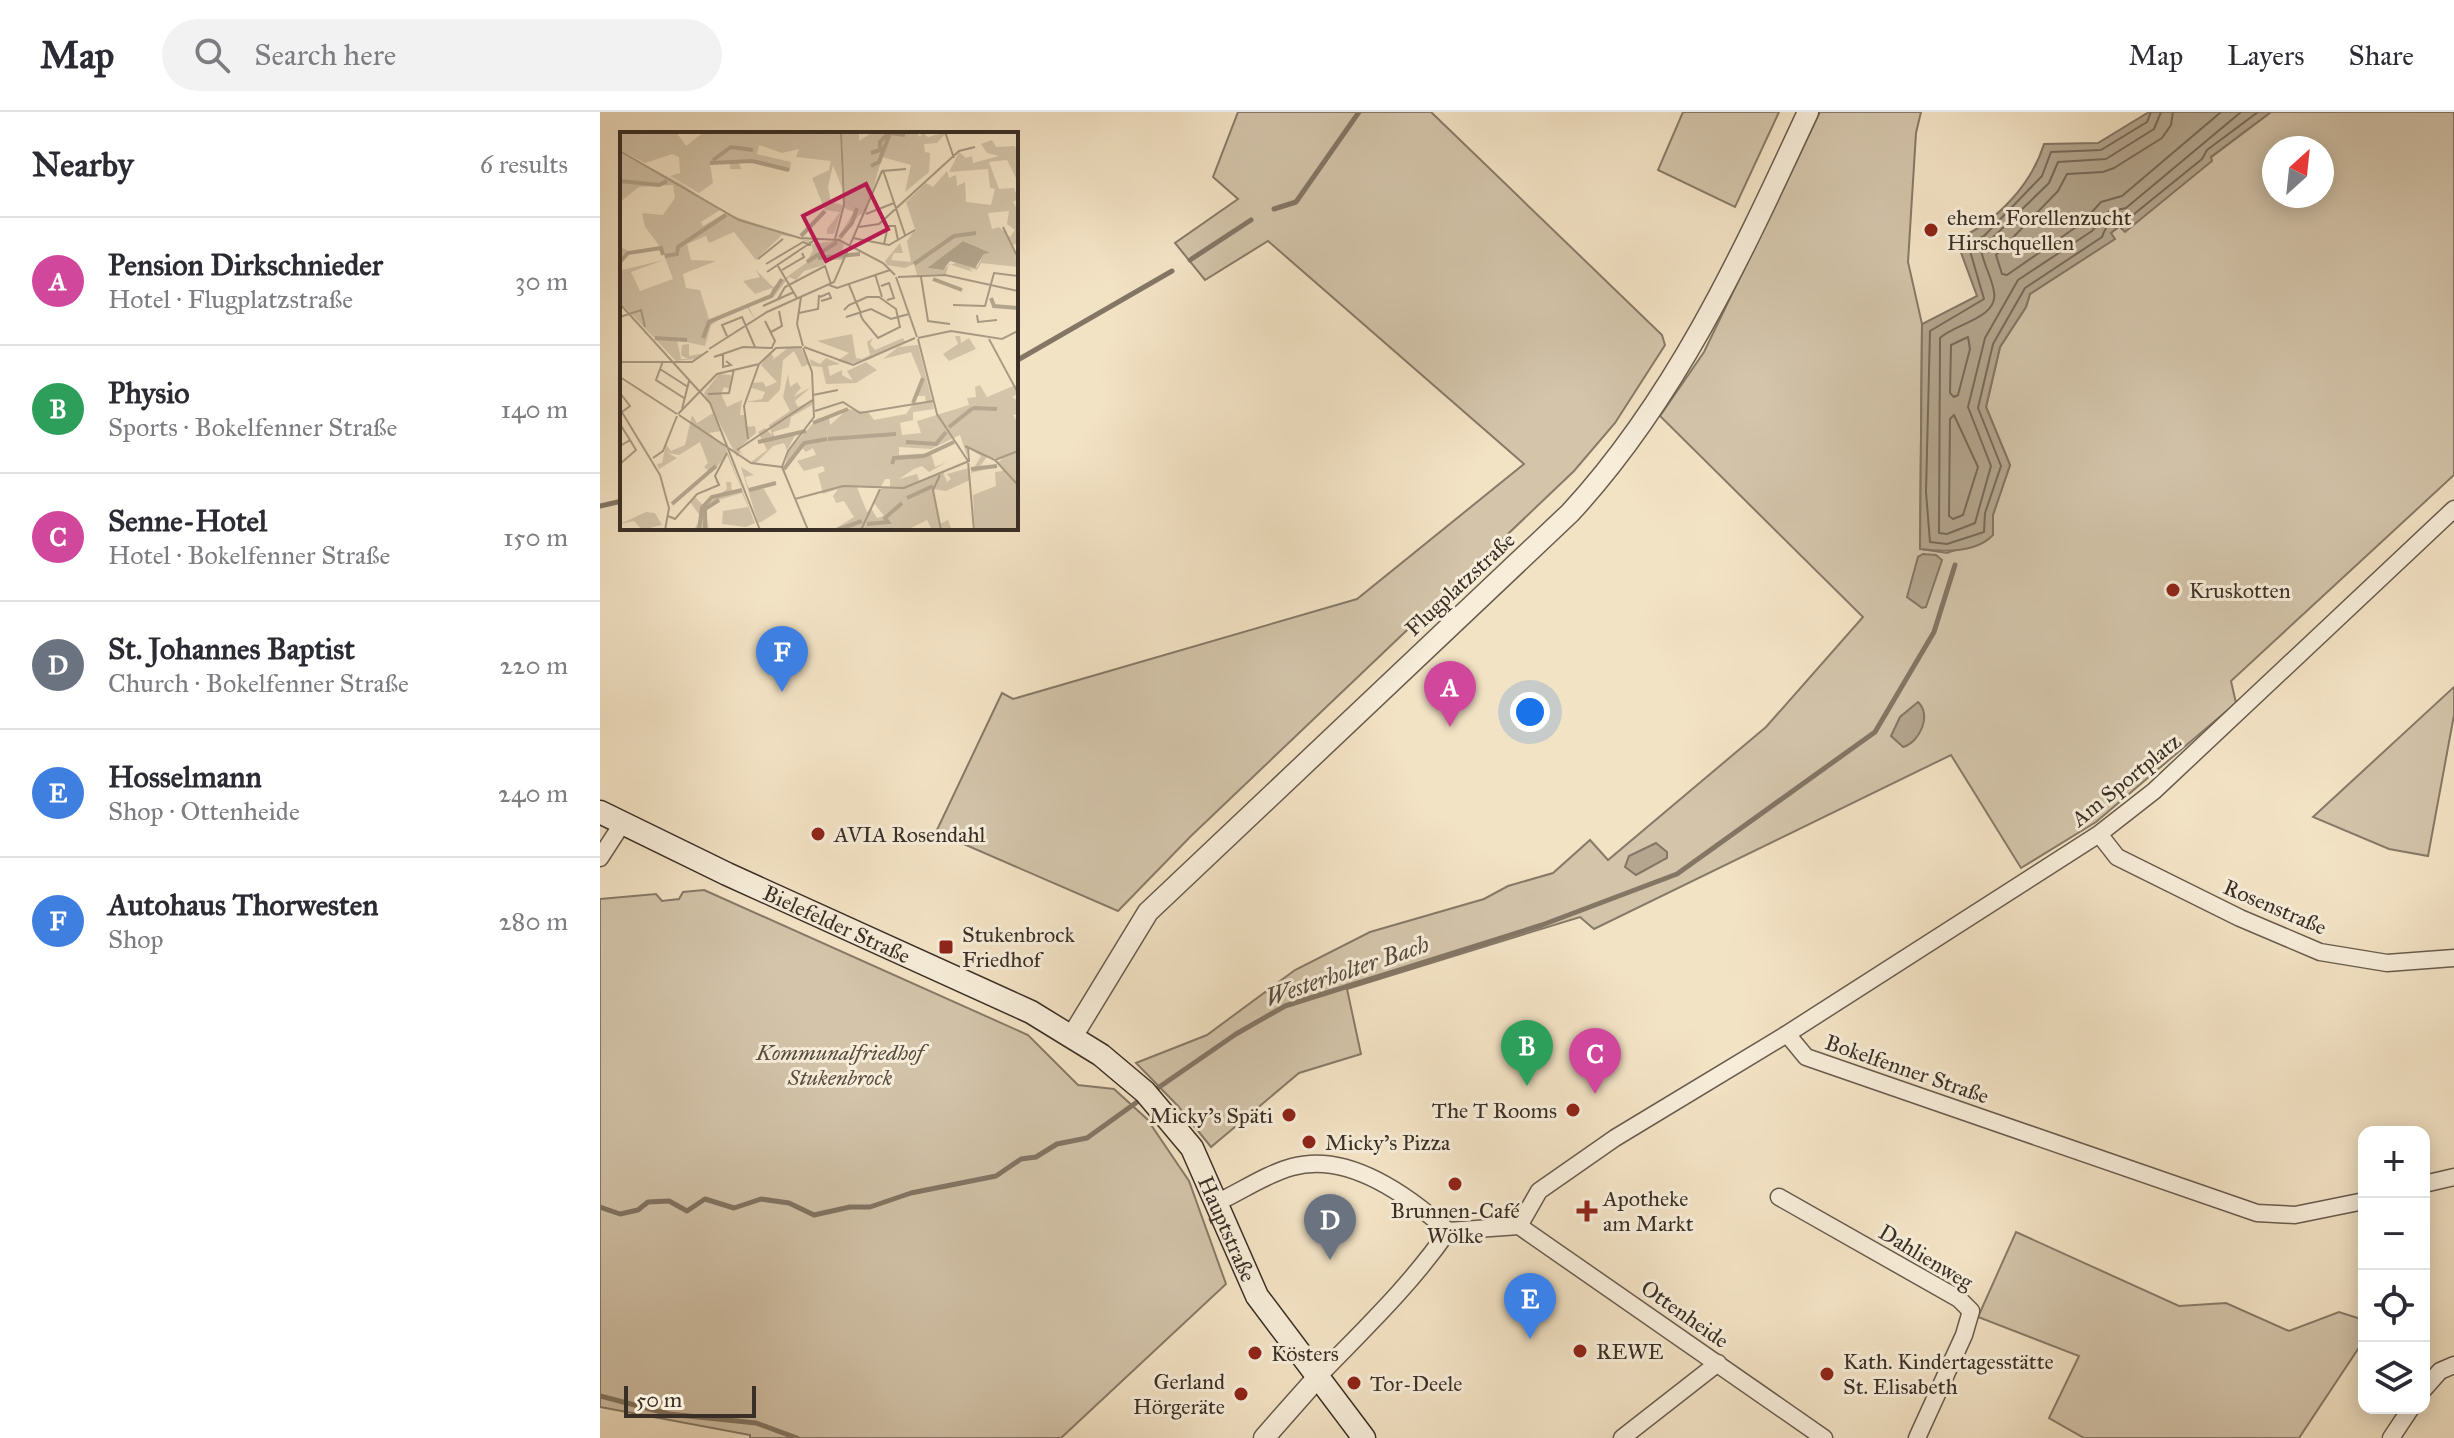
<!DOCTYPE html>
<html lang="en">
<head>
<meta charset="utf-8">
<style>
  body { margin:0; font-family:"IM FELL Great Primer",serif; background:#f2f2f3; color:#2b2b33 }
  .controls { position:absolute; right:24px; bottom:24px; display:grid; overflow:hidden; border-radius:16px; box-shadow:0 4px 20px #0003 }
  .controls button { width:72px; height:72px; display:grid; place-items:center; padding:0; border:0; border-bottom:2px solid #e1e1e2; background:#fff; color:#2b2b33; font:40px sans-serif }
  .compass { position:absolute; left:1662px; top:24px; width:72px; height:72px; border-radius:50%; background:#fff; box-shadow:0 4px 20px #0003; rotate:27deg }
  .scale { position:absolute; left:24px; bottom:20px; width:132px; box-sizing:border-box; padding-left:8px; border:4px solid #392f26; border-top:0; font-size:22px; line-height:28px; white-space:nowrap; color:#392f26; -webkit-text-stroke:6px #f7edd9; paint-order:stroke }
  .you { position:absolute; left:930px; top:600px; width:28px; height:28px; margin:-20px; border:6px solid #fff; border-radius:50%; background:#1a73e8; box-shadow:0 0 0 12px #1a73e833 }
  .badge { display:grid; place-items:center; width:52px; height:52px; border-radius:50%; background:#8f2418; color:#fff; font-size:26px; font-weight:700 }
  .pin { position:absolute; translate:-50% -66px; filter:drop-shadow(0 2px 4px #0008) }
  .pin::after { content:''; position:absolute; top:42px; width:28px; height:24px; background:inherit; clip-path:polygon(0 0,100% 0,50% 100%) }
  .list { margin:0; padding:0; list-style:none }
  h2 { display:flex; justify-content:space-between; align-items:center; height:104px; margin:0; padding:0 32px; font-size:34px }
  h2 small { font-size:26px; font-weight:400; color:#7c7c81 }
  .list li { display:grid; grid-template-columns:52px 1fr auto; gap:24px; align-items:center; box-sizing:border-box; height:128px; padding:0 32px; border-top:2px solid #e1e1e2 }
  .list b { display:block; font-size:30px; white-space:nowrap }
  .list p { margin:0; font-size:26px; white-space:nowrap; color:#7c7c81 }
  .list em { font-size:26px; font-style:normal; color:#7c7c81 }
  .icon { flex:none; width:44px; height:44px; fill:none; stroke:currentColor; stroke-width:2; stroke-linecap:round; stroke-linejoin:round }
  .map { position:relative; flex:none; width:1854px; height:1326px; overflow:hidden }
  header { display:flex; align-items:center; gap:48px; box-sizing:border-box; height:112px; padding:0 40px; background:#fff; border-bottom:2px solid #e1e1e2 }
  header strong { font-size:38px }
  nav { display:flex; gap:44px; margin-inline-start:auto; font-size:28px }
  .search { width:560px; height:72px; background:#f2f2f3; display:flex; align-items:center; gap:20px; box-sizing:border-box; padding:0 28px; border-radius:44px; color:#7c7c81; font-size:30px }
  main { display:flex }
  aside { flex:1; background:#fff }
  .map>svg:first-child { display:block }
  .green { fill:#d3c4aa; stroke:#867a68; stroke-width:2; fill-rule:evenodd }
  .water { fill:#b4a68f; stroke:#837665; stroke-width:2 }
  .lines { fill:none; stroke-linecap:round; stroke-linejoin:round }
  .shore { stroke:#766a5a; stroke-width:2 }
  .stream { stroke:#837665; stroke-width:5 }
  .minor-casing { stroke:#685c4e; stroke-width:19 }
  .tertiary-casing { stroke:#685c4e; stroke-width:23 }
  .secondary-casing { stroke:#392f26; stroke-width:25 }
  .minor { stroke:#f7edd9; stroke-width:16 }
  .tertiary { stroke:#f7edd9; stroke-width:20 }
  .secondary { stroke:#f7edd9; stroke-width:22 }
  .poi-dot { fill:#8f2418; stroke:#f7edd9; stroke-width:3 }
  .labels { text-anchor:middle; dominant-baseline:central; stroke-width:6; stroke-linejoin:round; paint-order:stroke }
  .poi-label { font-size:22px; fill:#392f26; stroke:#f7edd9; text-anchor:start }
  .street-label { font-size:22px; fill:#392f26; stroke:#f7edd9 }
  .park-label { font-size:22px; font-style:italic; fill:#584d40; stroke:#f7edd9 }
  .water-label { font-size:24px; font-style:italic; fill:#584d40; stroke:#f7edd9 }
  .inset-river { fill:none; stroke:#b4a68f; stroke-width:4 }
  .inset-road { fill:none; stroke:#a99b85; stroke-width:2 }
  .view { fill:#c2185b; fill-opacity:0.15; stroke:#c2185b; stroke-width:4 }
  .inset-edge { fill:none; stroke:#392f26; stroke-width:4 }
</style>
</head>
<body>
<header>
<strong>Map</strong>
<div class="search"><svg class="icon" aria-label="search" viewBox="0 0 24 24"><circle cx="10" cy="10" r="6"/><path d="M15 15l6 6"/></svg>Search here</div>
<nav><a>Map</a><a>Layers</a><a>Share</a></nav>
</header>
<main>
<aside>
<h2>Nearby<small>6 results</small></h2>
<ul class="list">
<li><span class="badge" style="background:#d1479c">A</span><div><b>Pension Dirkschnieder</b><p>Hotel · Flugplatzstraße</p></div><em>30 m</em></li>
<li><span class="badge" style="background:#2e9e5b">B</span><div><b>Physio</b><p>Sports · Bokelfenner Straße</p></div><em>140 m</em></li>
<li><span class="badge" style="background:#d1479c">C</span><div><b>Senne-Hotel</b><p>Hotel · Bokelfenner Straße</p></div><em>150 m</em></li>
<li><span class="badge" style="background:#6b7280">D</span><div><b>St. Johannes Baptist</b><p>Church · Bokelfenner Straße</p></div><em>220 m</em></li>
<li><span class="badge" style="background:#3f7fe0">E</span><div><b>Hosselmann</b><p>Shop · Ottenheide</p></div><em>240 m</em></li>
<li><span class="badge" style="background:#3f7fe0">F</span><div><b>Autohaus Thorwesten</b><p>Shop</p></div><em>280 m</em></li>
</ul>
</aside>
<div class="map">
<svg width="1854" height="1326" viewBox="0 0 1854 1326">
  <rect width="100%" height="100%" fill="#f3e3c5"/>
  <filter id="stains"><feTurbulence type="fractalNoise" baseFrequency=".0025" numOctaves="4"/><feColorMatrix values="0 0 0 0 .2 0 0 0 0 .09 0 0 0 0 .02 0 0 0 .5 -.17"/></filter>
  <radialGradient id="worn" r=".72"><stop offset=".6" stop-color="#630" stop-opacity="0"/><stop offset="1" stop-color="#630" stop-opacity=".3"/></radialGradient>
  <!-- green -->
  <path class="green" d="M638,0H831L1062,223L1065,233L1015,311L974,359L591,724L518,799L336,720L402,581L413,587L757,487L924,352L668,129L605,168L575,131L638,87L613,65Z
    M1083,0H1179L1135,95L1058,58Z
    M1220,0H1321L1316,21L1308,150L1322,212L1320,437L1347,441L1384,428L1410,353L1386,295L1400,235L1426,195L1430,182L1671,0H1854V363L1631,569L1636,591L1496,710L1421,756L1351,643L994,817L980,805L747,877L761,942L699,961L611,1035L578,994L536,951L607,923L695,858L770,820L884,787L908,774L953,761L990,728L1008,748L1166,615L1263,505L1060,304L1104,240ZM1674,36H1722V84H1674Z
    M1854,575V603L1828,744L1789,737L1713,705Z
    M104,778L428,923L478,973L514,977L547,1007L589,1069L626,1172L461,1326H150V1323L0,1295V787L56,782L62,789L79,787L83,780Z
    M1416,1120L1579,1194L1626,1191L1689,1219L1739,1200L1764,1208V1228L1699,1326H1484L1449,1306L1479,1244L1378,1205Z"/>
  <!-- water -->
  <path class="water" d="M1549,0H1671L1611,45L1612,49L1525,120L1519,114L1511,121L1515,127L1430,182L1426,195L1400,235L1386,295L1410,353L1393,403V423C1376,441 1343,440 1320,437L1322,212L1377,184L1356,127C1396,112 1432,71 1444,32L1498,31Z
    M1323,442L1336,443L1342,448L1326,495L1322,496L1307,485L1318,445Z
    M1318,590C1332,603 1320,630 1303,635L1291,624L1300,605Z
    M1056,731L1067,740V746L1036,763L1025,755L1029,744Z"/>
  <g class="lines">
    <!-- shore -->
    <path class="shore" d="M1551,0L1547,10L1501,38L1451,40L1442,64L1384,124L1368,132L1384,187L1330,219L1326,380L1330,430L1347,432L1384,420L1385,401L1401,354L1378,296L1393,232L1425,176L1502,125C1507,110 1513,108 1528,107L1602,47L1607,38L1658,0
      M1561,0L1554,17L1506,47L1458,50L1449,71L1381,137C1383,152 1392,165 1394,180C1399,206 1354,212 1340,226L1339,421L1347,422L1375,411L1391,354L1368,295L1385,226L1418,168L1492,119L1508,100L1526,96L1641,0
      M1573,0L1571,13L1562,26L1514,56L1503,60L1467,62L1458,79L1396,143L1402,162L1407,163L1482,111L1501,90L1522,84L1621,0
      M1368,225L1370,237L1358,283L1354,285L1350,281L1351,233Z
      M1354,303L1378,355L1363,403L1353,407L1349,404L1350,307Z"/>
    <!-- stream -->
    <path class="stream" d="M674,97L696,90L759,0
      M590,148L651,108
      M416,249L572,159
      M0,394L22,389
      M552,980L636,922L685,894L942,813L1077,762L1275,620L1334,520L1355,453
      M0,1095L20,1102L38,1098L48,1090L69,1089L87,1099L105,1087L134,1096L161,1087L189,1091L214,1103L250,1095H270L311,1081L396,1064L421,1047L436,1045L457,1032L487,1026L544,985
      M0,1284L69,1302L156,1311L197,1326"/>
    <defs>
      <path id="minor" d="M1499,722L1517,745L1640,806L1720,840L1787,851L1854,846
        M0,746L22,712
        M1187,922L1206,945L1657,1101L1695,1103L1764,1089
        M1824,1072L1854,1065
        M1179,1085L1359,1187L1371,1199L1364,1223L1317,1326
        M618,1090C642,1079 666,1062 692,1055C748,1039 809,1084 848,1119
        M919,1114L939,1079L1015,1026L1187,922L1499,722L1554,679L1854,397
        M919,1114L1224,1326
        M717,1266C763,1218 810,1174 848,1119L919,1114
        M1824,1277L1840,1259L1854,1253
        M1022,1326L1118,1251
        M1791,1326L1811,1296"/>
      <path id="tertiary" d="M473,923L548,800L970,401C1077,285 1142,142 1208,0
        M664,1326L717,1266"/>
      <g id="secondary">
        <path id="s1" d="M0,700L127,762L431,900L501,943L545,980L592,1036L657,1184L764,1326"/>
      </g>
    </defs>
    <!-- minor casing -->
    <use href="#minor" class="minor-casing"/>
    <!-- tertiary casing -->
    <use href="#tertiary" class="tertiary-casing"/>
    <!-- secondary casing -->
    <use href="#secondary" class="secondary-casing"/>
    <!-- minor -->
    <use href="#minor" class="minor"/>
    <!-- tertiary -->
    <use href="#tertiary" class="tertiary"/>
    <!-- secondary -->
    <use href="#secondary" class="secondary"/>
  </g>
  <!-- markers -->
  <g class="poi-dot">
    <circle cx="1331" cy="118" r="8"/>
    <circle cx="1573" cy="478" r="8"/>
    <circle cx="218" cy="722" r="8"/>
    <rect x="338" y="827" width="16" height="16" rx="4"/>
    <circle cx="973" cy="998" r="8"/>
    <circle cx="689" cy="1003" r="8"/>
    <circle cx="709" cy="1030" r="8"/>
    <circle cx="855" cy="1072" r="8"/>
    <path d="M983 1087h8v8h8v8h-8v8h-8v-8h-8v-8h8z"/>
    <circle cx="980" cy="1239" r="8"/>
    <circle cx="655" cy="1241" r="8"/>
    <circle cx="1227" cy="1262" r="8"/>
    <circle cx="754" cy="1271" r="8"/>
    <circle cx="641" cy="1282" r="8"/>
  </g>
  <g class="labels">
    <!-- poi labels -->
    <g class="poi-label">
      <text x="1347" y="105">ehem. Forellenzucht<tspan x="1347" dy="25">Hirschquellen</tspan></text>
      <text x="1589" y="478">Kruskotten</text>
      <text x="234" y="722">AVIA Rosendahl</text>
      <text x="362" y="822">Stukenbrock<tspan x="362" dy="25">Friedhof</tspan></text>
      <text x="957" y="998" text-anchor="end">The T Rooms</text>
      <text x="673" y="1003" text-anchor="end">Micky's Späti</text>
      <text x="725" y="1030">Micky's Pizza</text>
      <text x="1003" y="1086">Apotheke<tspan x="1003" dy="25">am Markt</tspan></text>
      <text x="855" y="1098" text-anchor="middle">Brunnen-Café<tspan x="855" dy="25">Wölke</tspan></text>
      <text x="996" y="1239">REWE</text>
      <text x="671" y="1241">Kösters</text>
      <text x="1243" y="1249">Kath. Kindertagesstätte<tspan x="1243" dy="25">St. Elisabeth</tspan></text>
      <text x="625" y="1269" text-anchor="end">Gerland<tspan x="625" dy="25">Hörgeräte</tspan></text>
      <text x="770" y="1271">Tor-Deele</text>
    </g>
    <!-- street labels -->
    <g class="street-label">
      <text transform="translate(860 472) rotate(-43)">Flugplatzstraße</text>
      <text transform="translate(1526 668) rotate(-39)">Am Sportplatz</text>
      <text transform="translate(1675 795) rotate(23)">Rosenstraße</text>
      <text stroke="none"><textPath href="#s1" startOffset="262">Bielefelder Straße</textPath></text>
      <text transform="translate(1307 957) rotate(19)">Bokelfenner Straße</text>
      <text stroke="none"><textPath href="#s1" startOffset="776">Hauptstraße</textPath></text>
      <text transform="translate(1326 1145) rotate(31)">Dahlienweg</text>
      <text transform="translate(1085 1202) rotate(35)">Ottenheide</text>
    </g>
    <!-- park labels -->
    <g class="park-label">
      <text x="240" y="940">Kommunalfriedhof<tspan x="240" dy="25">Stukenbrock</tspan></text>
    </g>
    <!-- water labels -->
    <g class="water-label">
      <text transform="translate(747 859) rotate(-19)">Westerholter Bach</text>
    </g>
  </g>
  <!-- overview -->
  <g transform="translate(20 20)">
    <rect width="398" height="398" fill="#f3e3c5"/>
    <path d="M0,0H56L66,14L84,0H220L222,56L213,33L208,55L211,70L223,73L214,102H207V97L220,80L205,78L192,46L209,38L211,29L176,25L179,17L162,21L139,13L137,22L171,30L170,39L132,29L119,30L121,37H110V29L90,32L93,51L79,61L50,44L60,41L59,25L52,22L25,31L0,18ZM222,0H239V9L253,0H296L300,5L302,0L308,5L327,0L317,11L304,12L305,20L310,21L309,40L285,60L291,33L262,25L246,82L239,83L221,108L217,107L234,80L224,76ZM372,8L376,15L395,14L398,23V50L387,28L369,30L379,57L394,56L398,67L393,70L398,78V111L393,113L398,135L361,131L357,138L349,136L353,140L329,132L326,142L297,143L294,132L285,136L267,133L265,129L280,111L283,121H274L271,128L291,130L287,109L295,97L286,70L306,51L313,55L327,39L329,46L336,43L337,54L345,50L346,70L371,73L375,57L370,56L368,37L329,40L339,20L346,26L352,24L353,31L379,24L367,21L361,12ZM389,79L387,92L395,98L390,105L379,95L372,97L368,81ZM343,109L371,121L364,122L357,135L342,128L319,138L307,136ZM0,20L62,52L100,78L81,90L83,94L105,81L194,112L219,108L224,113L221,121L227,120L224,128H204V133L184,139L176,148L169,145L153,166L128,173L135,188L127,175L107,182L91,193L85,214L57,208L61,227H68L61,223L62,213L69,212V224L85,221L75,227L56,229L0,170V115L11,120L1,127L2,138L44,128L11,140L20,159L53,147L41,116L25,95L22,81L43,83L55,66L53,53L19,55L0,70ZM114,100L136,128L162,103L191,109L193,118L186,131L153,155L135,137L140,145L123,149L135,162L152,156L151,163L89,187L80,158L66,156L63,142L96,129L71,128L67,112L86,104L89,111ZM232,202L236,226L242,227L250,223L247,210L253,206L250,212L255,218L283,206L285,210L248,228L228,232L217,229L229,221L197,209ZM335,204H340L341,211L349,206L356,217L329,229L323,222L338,212ZM298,213L314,277L293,280V288L280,291L282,303L301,301L297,289L349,273L347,266L356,265L355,255L360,253L367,265L398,252V262L392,265L398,269V282L393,283L398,291V398H355L353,363L376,354L375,340L383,339L378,330L382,327L367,325L360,334H379L351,341L361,324L347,315V324L340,303L311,317L279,315V323L311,321L315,335L327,330L309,340L302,334L294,337L279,347L297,342L299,349L323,340L327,350L331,347L327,342L349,336L350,348L326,359L313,357L320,392L328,388L332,398H312L307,388L287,398H213L234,385L224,369L216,371L213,364L218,357L203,362L198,342L205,339L203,334L184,339L177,329L196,323L193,316L186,320L182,316L164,340L168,319L198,286L209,285L210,293L228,277L248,280L254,288L286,282L293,272L306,270L305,264H297L302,247L291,220L263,227L278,215ZM265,347H270V355L262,356L254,371L264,384L257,386L251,376L247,380L237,355H261ZM169,215L181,216L189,232L182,235L174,219L163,228L160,258L148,270H126L142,267L145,260L132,256L133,251L143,250L146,255L157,250L141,233L150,220L154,226L150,230ZM206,226L220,232L208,234L210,244L222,238V243L233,249L227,239L246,230L257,238L236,251L206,252L202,235L191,234L190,227L200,232ZM99,242L111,243L110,257L104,255L101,262L107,275L122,268L120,283H125L126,295L135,294L136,301L119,316L124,325L120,320L117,325L84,261ZM168,242L170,255L177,250L181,256L173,265L191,255L175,269L178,275L193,268L194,272L171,285L169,295L153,300L155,307L177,300L167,318L164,311L153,314L135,332L131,330L147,318L138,300L145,296L152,303L149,293L170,279L163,265ZM93,281L101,299L89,301L106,316L135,391L126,395L102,392L103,379L128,375L122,361L92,370L86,379L89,397L74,398L81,385L70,370L75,365L84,374L107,357L106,350H111L112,361L122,358L107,323L91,341L84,335L88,331L80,310L59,323L48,321L57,326L39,337L37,332L42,331L46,312L51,319L65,313L72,283L77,291ZM121,335L134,343L125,345L129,357H144L157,380L141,390L138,391ZM26,380L35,381L42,393L22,398L14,389L0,392Z" fill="#d3c4aa" fill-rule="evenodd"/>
    <path d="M343,109L371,121L364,122L355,136L330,129L323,138L307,136Z" fill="#b4a68f"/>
    <path class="inset-river" d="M251,21L260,18V10L269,0M93,28L111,15L133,18M90,31L132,29L169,38M251,34L259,30L270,1L285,3M0,49L39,53L47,49M181,104L205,79M220,105L232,91L237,76M45,124L57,122L58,115L106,83M198,126L240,122M0,130L8,121L41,116L43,123M187,130L217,110M294,132L334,104L356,101M313,147L342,158M371,166L374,174L398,176M35,206L67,208M83,206L89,190L151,164L162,147M293,271L303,246M353,276L377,277M193,291L228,277M329,295L353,276M208,307L276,302M138,310L186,299M286,310L316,312L326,300M272,332L274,326L304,324L334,310M164,337L184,311L207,307M351,337L377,334M129,358L156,351M287,366L313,354M52,372L96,334M247,392L268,390L265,386L282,371M79,398L82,376L92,365L122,358M85,398V377L99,368M217,398L242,389"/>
    <path class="inset-road" d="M325,0L334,26M0,19L119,88L180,106L219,108L263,131L275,143M263,38L285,103M246,82L274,71M239,95L259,92L339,19L355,15M383,95L398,126M233,106L269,113L295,98M215,107L224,73L221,0M264,112L268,94H275L278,108M138,127L163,107M146,132L183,110L191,113M158,134L177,166M162,138L184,125L182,121M147,140L196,107M255,142L262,165M276,145L297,205M278,145L325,143L398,159M301,145L308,189L330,192M209,153L217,156L270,138M261,154L269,151L274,166L267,168M181,165L177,192L183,214M200,165L209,161L211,166L201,169M158,167L165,155L205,134L211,152M0,172L90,271L140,398M333,173L365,174L374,141L398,144M143,174L174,160M224,178L229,173L236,170L247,165H259L276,177L280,195L258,206L243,188L241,184L240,179L236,170L232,160L229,153M179,181L198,177L199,163M357,183L358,190L377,188M0,185L21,178L25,195M226,185L251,177L271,187L289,182M145,189L155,209L152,215M151,200L162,194L159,179M107,204L102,193L122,185L135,215M298,206L331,199L382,207L398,199M298,207L317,282L348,329L354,398M369,207L398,261M184,215L233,233L295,206M183,216L192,240L194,285L168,319L162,335L188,398M89,217L147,180L214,150L262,39L286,37M103,222V235L111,233L106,229M94,225L123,215L153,216M43,229L36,248L64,266M0,230H72L88,219M40,237L68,255M0,245L57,282M0,261L10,274L2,280M88,262L109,261L114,237M193,263L218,258M0,277L40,343L49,376L45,398M62,277L69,249M195,279L223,270L240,281L313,269M58,282L97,242L139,232L156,216L182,215M59,283L131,331L162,335M0,292L10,308L0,314M128,307L124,274L139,232M345,314L375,328L398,353M117,318L194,267M33,326L43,319L57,284M375,328L398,319M0,332L16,318L10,308M320,343L313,358L321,398M175,367L223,354L284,356L349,329L348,316M48,384L55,387L77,362L99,353L95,344L107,321M241,398L261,355"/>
    <path class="view" d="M246,52L268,97L206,129L183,84Z"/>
    <rect width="398" height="398" class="inset-edge"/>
  </g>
  <rect width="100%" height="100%" filter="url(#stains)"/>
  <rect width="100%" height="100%" fill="url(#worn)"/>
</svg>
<div class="controls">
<button>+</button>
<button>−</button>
<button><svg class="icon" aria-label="locate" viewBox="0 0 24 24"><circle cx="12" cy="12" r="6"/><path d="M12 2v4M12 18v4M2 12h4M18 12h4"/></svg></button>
<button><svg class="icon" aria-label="layers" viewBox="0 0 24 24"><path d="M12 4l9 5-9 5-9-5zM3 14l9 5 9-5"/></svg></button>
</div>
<svg class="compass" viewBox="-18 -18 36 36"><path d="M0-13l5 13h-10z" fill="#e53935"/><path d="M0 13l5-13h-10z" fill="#7c7c81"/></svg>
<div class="scale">50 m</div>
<div class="you"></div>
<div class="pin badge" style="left:850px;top:615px;background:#d1479c">A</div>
<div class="pin badge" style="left:927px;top:974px;background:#2e9e5b">B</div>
<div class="pin badge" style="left:995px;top:982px;background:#d1479c">C</div>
<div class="pin badge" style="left:730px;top:1148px;background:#6b7280">D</div>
<div class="pin badge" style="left:930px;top:1227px;background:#3f7fe0">E</div>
<div class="pin badge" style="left:182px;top:580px;background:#3f7fe0">F</div>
</div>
</main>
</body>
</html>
